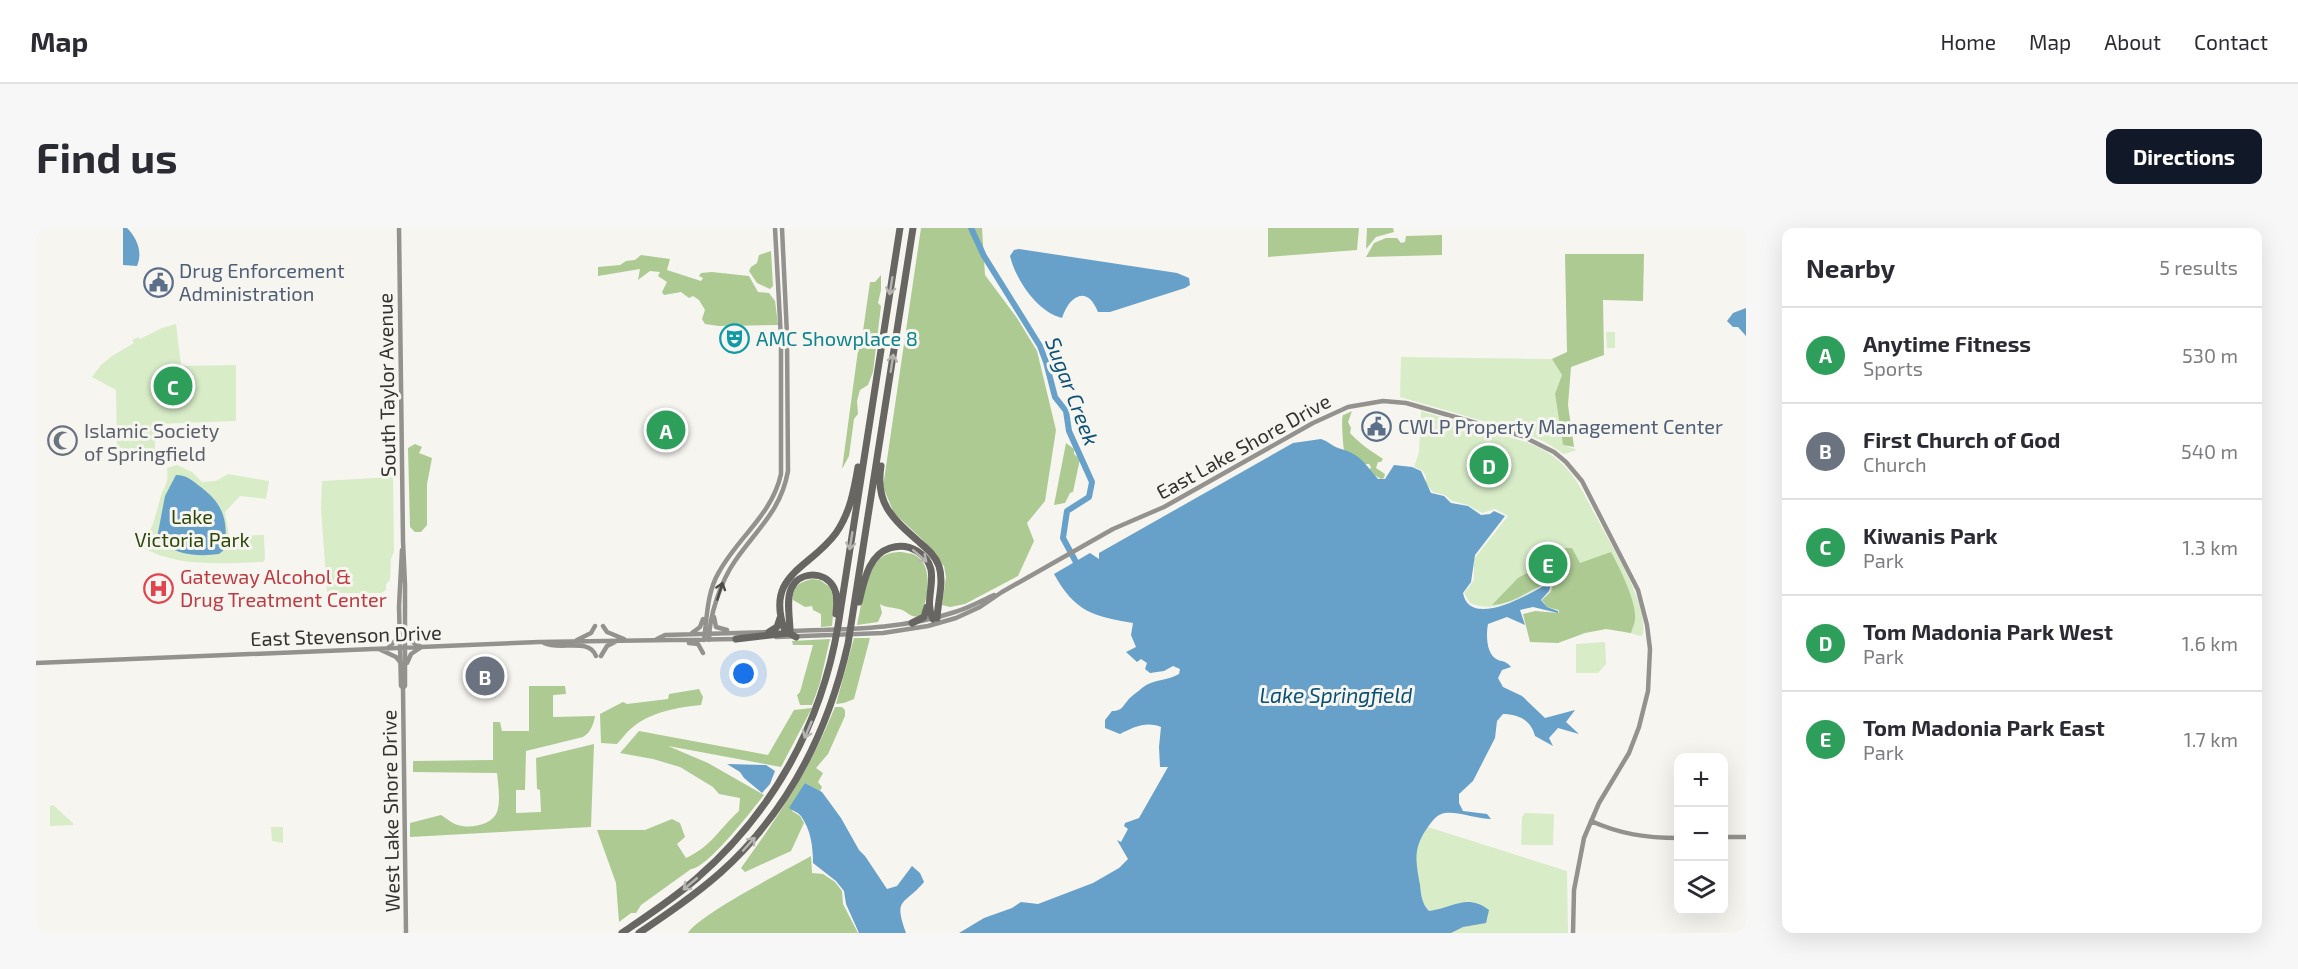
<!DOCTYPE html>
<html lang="en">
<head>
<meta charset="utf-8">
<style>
  body { margin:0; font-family:"Exo 2",sans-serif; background:#f7f7f7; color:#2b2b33 }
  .controls { position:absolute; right:18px; bottom:18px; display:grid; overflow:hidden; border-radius:12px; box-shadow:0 6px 24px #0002 }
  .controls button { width:54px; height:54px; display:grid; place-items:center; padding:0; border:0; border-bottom:2px solid #e1e1e2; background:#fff; color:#2b2b33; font:30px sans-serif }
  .you { position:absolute; left:708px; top:446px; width:21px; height:21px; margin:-15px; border:4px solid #fff; border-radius:50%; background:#1a73e8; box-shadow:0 0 0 9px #1a73e833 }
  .badge { display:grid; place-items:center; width:39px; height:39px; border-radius:50%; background:#111827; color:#fff; font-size:20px; font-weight:700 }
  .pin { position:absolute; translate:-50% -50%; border:3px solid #fff; box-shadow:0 2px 6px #0006 }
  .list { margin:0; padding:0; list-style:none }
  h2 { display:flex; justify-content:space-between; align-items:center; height:78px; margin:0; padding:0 24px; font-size:26px }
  h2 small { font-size:20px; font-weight:400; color:#7c7c81 }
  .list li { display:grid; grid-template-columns:39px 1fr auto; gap:18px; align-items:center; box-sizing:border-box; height:96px; padding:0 24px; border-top:2px solid #e1e1e2 }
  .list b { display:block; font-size:22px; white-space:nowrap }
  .list p { margin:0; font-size:20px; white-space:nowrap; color:#7c7c81 }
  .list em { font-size:20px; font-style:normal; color:#7c7c81 }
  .icon { flex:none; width:33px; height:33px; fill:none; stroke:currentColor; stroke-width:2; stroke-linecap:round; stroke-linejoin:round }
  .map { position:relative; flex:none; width:1710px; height:705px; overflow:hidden; border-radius:12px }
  header { display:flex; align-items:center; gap:36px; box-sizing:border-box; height:84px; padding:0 30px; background:#fff; border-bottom:2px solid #e1e1e2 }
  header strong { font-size:28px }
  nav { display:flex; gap:33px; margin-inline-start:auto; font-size:21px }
  .intro { display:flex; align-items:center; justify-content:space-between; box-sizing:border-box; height:144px; padding:0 36px }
  h1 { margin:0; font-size:42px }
  .button { padding:15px 27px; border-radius:12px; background:#111827; color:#fff; font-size:21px; font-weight:700 }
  main { display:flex; gap:36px; padding:0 36px }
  aside { flex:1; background:#fff; border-radius:12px; box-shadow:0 6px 24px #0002 }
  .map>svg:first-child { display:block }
  .green { fill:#d8ecc8 }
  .forest { fill:#acca92 }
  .water { fill:#67a0c8 }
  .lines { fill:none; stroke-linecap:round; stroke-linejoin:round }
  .river { stroke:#67a0c8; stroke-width:6 }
  .secondary { stroke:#93928f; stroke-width:4.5 }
  .highway { stroke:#686663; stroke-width:7 }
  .oneway { stroke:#b7b5b1 }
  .oneway2 { stroke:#4c4b49 }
  .labels { text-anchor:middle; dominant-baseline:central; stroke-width:6; stroke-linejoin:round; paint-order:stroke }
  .service-label { font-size:20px; fill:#4e5e75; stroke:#f7f5f0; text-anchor:start }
  .culture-label { font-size:20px; fill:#0d838f; stroke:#f7f5f0; text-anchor:start }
  .street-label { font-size:20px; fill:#343332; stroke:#f7f5f0 }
  .worship-label { font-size:20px; fill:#5b616d; stroke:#f7f5f0; text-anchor:start }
  .park-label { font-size:20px; fill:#2c470a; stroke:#f7f5f0 }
  .health-label { font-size:20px; fill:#be3a42; stroke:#f7f5f0; text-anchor:start }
  .water-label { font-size:21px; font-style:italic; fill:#0a5178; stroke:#f7f5f0 }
</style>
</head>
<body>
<header>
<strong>Map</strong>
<nav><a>Home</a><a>Map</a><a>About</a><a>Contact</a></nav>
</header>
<div class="intro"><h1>Find us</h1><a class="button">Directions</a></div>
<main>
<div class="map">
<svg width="1710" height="705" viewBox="0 0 1710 705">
  <rect width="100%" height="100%" fill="#f7f5f0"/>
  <!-- green -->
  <path class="green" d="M140,96L145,138L200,137V193L119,196V222L81,221L80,162L56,149L65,137L76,128L98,115L96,112L102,109L104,111L126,100Z
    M1570,104H1579V120H1571Z
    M1365,129L1516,131L1526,147L1519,166L1527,217L1541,222L1528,226L1509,214L1488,205L1364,169Z
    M1385,183L1490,214C1506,220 1521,229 1532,242C1545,257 1553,276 1563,294C1578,322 1611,374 1607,406L1605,408L1522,386V382L1511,379L1506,372L1514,363L1517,352C1492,364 1462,388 1434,375L1428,365L1438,352V331L1472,288L1459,281L1446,285L1432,277L1416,273L1409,267L1397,264L1390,256V248L1386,242L1378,239L1383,224Z
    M141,237L156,244L166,254L180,253L192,246L233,253L230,271L204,268L189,284L193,308L228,307L229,331L227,334C185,335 144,340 105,319C117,299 118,294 124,271C128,256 133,258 131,240Z
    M357,249L358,324L355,331L354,352L350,356V362L345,365H291L285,280L286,253Z
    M1569,414L1570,436L1562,445H1540V416Z
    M17,577L37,595V597L14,598V578Z
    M1489,585L1518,586L1517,617H1485L1486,589Z
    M235,599H247V615L236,613Z
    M1392,599L1531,643L1532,705H1415L1446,677C1429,669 1411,681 1393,683C1386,676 1385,667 1383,657C1378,632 1377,620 1392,599Z"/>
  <!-- forest -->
  <path class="forest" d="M885,0H946L949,47L981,90L1001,123L1020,202L1009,273L991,295L998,313L982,348L929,376L914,379L906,377L910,349L908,338L889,314L858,285L847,259Z
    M1232,0H1323L1321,22L1232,29Z
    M1331,0H1357L1358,4L1340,9L1330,21Z
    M1406,7V27L1330,29L1338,15L1350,10H1361L1365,15L1369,14L1370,8Z
    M735,23L737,58L734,61L721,55L713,43L715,39L721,35L723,27Z
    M1529,26H1608L1607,73L1567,72L1568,127L1535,139L1532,177L1538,219L1527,217L1519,166L1526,147L1516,131L1531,124Z
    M605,27L634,31L631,42L665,53L667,50L663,48L665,45L676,44L713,48L722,64L733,65L739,73L742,97L683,98L669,96L666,91L669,82L663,72L657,68L653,70L645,64L628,67L626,64L631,54L622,48L624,44L614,43L602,52L604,41L562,48V39L584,37L590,33L599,32Z
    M845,47V62L842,75L845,78L837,144L832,157L824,162L821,173L822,186L818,191L813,228L806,241L823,115L826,110L834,54H839Z
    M1316,183L1312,194L1315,200L1314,205C1324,216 1335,223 1347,231L1345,234H1342L1340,240L1349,246L1348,250L1345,251L1333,244L1335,239L1333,236H1329L1308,222C1307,217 1305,190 1307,187C1308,187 1316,183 1316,183Z
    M1030,215L1038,221V226L1044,231L1037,264L1034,265L1029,275L1018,277Z
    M379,216L386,219L383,225L396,230L391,256V297L385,304H379L374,299L372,220Z
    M1507,320H1536L1544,335L1575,324C1583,339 1601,374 1599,391C1599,395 1596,401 1595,405L1570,401L1549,405L1522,415L1494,414L1487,386L1499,383L1523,385V382L1511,379L1506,372L1515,364L1518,352C1497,359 1479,376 1456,377L1482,350L1491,345L1489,336Z
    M865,324C869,325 875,325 879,327C898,337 892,371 885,387C875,392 872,383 863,381C856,379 850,380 844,376L846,385L842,394L821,397C826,377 828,342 846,329C851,325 859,324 865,324Z
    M776,351L784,352L795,360L798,376L796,398L785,399V386L777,382L776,378L769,379L757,372C756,358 764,354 776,351Z
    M818,410H834L818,471L808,475L800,476Z
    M794,411L784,455L776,477H764L761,467L764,464L777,417H757L756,413Z
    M493,458H529L530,466L517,467V489L559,488C558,496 554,505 547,509L490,523L489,562H480V585L505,584L504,562L501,561L500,530L558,516L555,599L374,609V595L405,587C410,590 417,596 422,597C434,601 456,597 461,584C465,572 462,556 461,545L377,544V533L457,532V494H464L466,503H493Z
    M663,461L667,469L665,477C642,479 615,484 597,499C591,503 586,511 581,516L565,515L564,486L587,474L591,476L632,471L633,466Z
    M799,479H806L809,482V488L792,526L780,540L787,545L782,554L786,559L784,563L769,555L756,583L764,588L768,595L755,623L709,644L705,640C744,586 774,541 799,479Z
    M776,480L745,539L632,518L672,535L728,567C716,582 672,640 655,641L605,677L600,685H595L583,694L580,655L561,602H609L636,591L644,595L649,609L641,616L650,630C676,618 683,601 703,583L704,570L683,566L677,559L644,539L617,531L584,525L603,503L732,527L758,482Z
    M775,628L776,645L787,646L799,654L806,663L807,676L822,705H652C662,687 752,641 775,628Z"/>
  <!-- water -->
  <path class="water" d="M87,0H91C101,10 107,24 101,38L87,37Z
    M983,21L1141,45L1153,50L1154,57L1149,60L1074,84H1062C1051,56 1033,68 1026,90C1001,84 980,52 974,28L978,22Z
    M1710,80V108L1702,99H1697L1691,93L1697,85Z
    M1285,211C1292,213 1296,218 1302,220C1325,226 1328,235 1342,251H1349L1358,237L1376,239L1385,243L1395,265L1408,268L1415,275L1432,278L1445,287L1454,286L1458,283L1469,288L1439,327L1435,354L1427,365C1434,403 1499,363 1516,353L1513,363L1505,372L1511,379L1522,383V385L1497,379L1484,382L1489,397L1471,389L1452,396C1450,407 1450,427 1462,432C1468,434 1470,433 1475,439L1466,442L1462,450L1467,459L1486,468L1509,490L1539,482L1530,494L1543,506L1522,500L1513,510L1517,518L1499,508C1495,492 1482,486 1467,486L1461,493L1459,510L1437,553L1423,566V575L1427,583L1451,586L1455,591C1441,591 1422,583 1409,585C1402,586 1398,591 1394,596C1377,619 1379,630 1384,657C1385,667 1386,676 1393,683C1417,680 1431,665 1453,682L1450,695L1427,699L1415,705H923L948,690L976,680L985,674L1002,676L1057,655L1083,640L1092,631L1081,612L1085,614L1092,601L1088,598L1089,595L1103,590L1132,539H1124L1123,519L1125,499C1110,493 1098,499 1084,506L1069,500V492L1076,483C1088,483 1087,476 1095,469C1098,466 1103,463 1106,460C1117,451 1131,453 1143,446L1144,441L1137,438L1128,443L1114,445L1109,441L1111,435L1105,431L1101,434L1090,424L1100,419L1095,407L1097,395C1057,388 1039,384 1018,346L1054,325L1063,331V325L1257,215Z
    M140,247C149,247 155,251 162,257C187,275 192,290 189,321L183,326C161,329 137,327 121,310L129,268Z
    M691,536L730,537L739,543L734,556L726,565L708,550L704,544Z
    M769,555L786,564L805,590L823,622L829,628L851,661L861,658L876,638L884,645L888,654C868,678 857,669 870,705H823L810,676L808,663L800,653L777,635C777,619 775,602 765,588C762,584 757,583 753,580Z"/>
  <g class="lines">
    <!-- river -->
    <path class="river" d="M935,0L948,28L1004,118L1010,134L1019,169L1030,183L1033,203L1056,254L1053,269L1031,283L1027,310L1041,336"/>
    <!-- secondary -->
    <path class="secondary" d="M363,0L367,313L369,357V458L367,460L370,705
      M366,322L363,378L365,458L367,460
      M678,389L680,399L691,402
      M567,398L571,404L588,411
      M753,403C809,401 865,402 919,384C933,380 945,373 958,367
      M656,405L664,399L667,391
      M370,406L373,412L385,419
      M740,409L847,405L892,398L920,390L944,379L966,364L1077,301L1128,279L1277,195L1312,179L1347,173L1370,175L1486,208L1518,224L1530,234L1546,253L1602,362L1611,397L1614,421L1612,463L1603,499L1593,525L1563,575L1548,610L1538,662L1537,705
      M621,411L629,407L735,404
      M541,412L555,405L559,398
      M668,412C671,389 671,364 683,344C702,309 736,287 745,246V111L739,0
      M673,412C673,388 685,353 699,333C720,302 745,283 752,243L751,107L746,0
      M508,415C524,423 553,409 560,428
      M653,415L662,416L667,425
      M352,420L360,412L362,405
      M343,421L360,429L365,435
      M565,428L571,418L579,414
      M0,435L503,414L701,411
      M371,435L375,426L384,420
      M1555,593C1584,606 1610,610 1642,610
      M1688,609H1710"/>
    <!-- highway -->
    <path class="highway" d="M845,238C839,275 856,290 882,313C890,320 899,327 903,338C908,354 902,373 901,390
      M823,374C828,354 832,327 854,320C863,317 873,318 881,323C910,341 885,369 897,391
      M876,395L888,389L891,379
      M733,404L741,399L744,390
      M760,409L749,403C728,346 774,341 800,305C814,285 818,262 822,239
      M700,411L752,405L754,403C754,390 750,373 755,361C762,344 787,342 797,358C802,366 801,377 800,386
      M586,705C611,688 637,671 660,651C736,585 785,498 802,398L864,0
      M603,705C631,686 659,667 684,645C752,584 792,504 812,416L877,0"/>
  </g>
  <!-- one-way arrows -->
  <defs><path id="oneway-shaft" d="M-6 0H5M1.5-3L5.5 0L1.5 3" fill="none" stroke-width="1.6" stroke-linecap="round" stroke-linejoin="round" transform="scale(1.5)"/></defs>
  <g class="oneway">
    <use href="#oneway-shaft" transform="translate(855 58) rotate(99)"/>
    <use href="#oneway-shaft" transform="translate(856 135) rotate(-81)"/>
    <use href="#oneway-shaft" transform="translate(815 313) rotate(99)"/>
    <use href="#oneway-shaft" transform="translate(884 328) rotate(41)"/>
    <use href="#oneway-shaft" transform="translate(772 502) rotate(113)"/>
    <use href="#oneway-shaft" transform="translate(713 616) rotate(-48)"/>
    <use href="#oneway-shaft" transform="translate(654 656) rotate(140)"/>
  </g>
  <use class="oneway2" href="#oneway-shaft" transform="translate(684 363) rotate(-73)"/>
  <!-- icons -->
  <defs>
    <symbol id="civic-ring" viewBox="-11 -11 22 22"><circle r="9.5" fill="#f7f5f0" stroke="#5c6f8a" stroke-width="1.5"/><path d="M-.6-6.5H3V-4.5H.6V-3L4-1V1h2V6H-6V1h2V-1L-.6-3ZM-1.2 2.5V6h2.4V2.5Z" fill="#5c6f8a"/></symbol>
    <symbol id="theatre-ring" viewBox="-11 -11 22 22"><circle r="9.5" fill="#f7f5f0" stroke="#0f9aa8" stroke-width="1.5"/><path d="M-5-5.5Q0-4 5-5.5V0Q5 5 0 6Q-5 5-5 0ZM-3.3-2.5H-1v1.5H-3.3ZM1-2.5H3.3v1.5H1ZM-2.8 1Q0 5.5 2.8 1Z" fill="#0f9aa8"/></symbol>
    <symbol id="mosque-ring" viewBox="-11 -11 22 22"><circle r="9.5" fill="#f7f5f0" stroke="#6b7280" stroke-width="1.5"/><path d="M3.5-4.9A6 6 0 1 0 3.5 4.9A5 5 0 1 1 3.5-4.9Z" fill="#6b7280"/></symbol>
    <symbol id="hospital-ring" viewBox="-11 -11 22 22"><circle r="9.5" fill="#f7f5f0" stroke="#e0444e" stroke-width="1.5"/><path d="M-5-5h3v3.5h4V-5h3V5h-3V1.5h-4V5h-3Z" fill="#e0444e"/></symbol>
  </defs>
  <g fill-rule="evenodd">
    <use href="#civic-ring" x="106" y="38" width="33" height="33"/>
    <use href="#theatre-ring" x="682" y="94" width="33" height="33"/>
    <use href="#civic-ring" x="1324" y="182" width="33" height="33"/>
    <use href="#mosque-ring" x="10" y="196" width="33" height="33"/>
    <use href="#hospital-ring" x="106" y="344" width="33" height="33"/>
  </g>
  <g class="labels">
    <!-- service labels -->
    <g class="service-label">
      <text x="143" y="42">Drug Enforcement<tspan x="143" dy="23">Administration</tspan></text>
      <text x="1362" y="198">CWLP Property Management Center</text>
    </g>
    <!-- culture labels -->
    <g class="culture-label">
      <text x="720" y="110">AMC Showplace 8</text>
    </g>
    <!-- street labels -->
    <g class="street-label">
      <text transform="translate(350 157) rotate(-91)">South Taylor Avenue</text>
      <text transform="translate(1207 218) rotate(-29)">East Lake Shore Drive</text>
      <text transform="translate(310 407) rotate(-2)">East Stevenson Drive</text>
      <text transform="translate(354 583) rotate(-91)">West Lake Shore Drive</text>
    </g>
    <!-- worship labels -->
    <g class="worship-label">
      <text x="48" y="202">Islamic Society<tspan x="48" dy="23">of Springfield</tspan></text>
    </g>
    <!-- park labels -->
    <g class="park-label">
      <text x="156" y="288">Lake<tspan x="156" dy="23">Victoria Park</tspan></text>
    </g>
    <!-- health labels -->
    <g class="health-label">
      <text x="144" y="348">Gateway Alcohol &amp;<tspan x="144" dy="23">Drug Treatment Center</tspan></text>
    </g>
    <!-- water labels -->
    <g class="water-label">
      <text transform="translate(1037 163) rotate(69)">Sugar Creek</text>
      <text x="1300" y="466">Lake Springfield</text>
    </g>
  </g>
</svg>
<div class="controls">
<button>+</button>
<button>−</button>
<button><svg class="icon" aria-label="layers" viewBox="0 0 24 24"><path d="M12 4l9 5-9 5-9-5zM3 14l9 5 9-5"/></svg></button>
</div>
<div class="you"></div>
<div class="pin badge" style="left:630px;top:202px;background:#2e9e5b">A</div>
<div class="pin badge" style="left:449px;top:448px;background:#6b7280">B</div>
<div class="pin badge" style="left:137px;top:158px;background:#2e9e5b">C</div>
<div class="pin badge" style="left:1453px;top:237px;background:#2e9e5b">D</div>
<div class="pin badge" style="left:1512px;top:336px;background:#2e9e5b">E</div>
</div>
<aside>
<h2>Nearby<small>5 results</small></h2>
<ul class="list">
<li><span class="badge" style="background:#2e9e5b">A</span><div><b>Anytime Fitness</b><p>Sports</p></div><em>530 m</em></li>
<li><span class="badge" style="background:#6b7280">B</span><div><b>First Church of God</b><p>Church</p></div><em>540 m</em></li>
<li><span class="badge" style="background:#2e9e5b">C</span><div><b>Kiwanis Park</b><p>Park</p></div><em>1.3 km</em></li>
<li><span class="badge" style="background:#2e9e5b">D</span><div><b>Tom Madonia Park West</b><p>Park</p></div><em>1.6 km</em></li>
<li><span class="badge" style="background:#2e9e5b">E</span><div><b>Tom Madonia Park East</b><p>Park</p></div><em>1.7 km</em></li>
</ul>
</aside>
</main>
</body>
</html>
